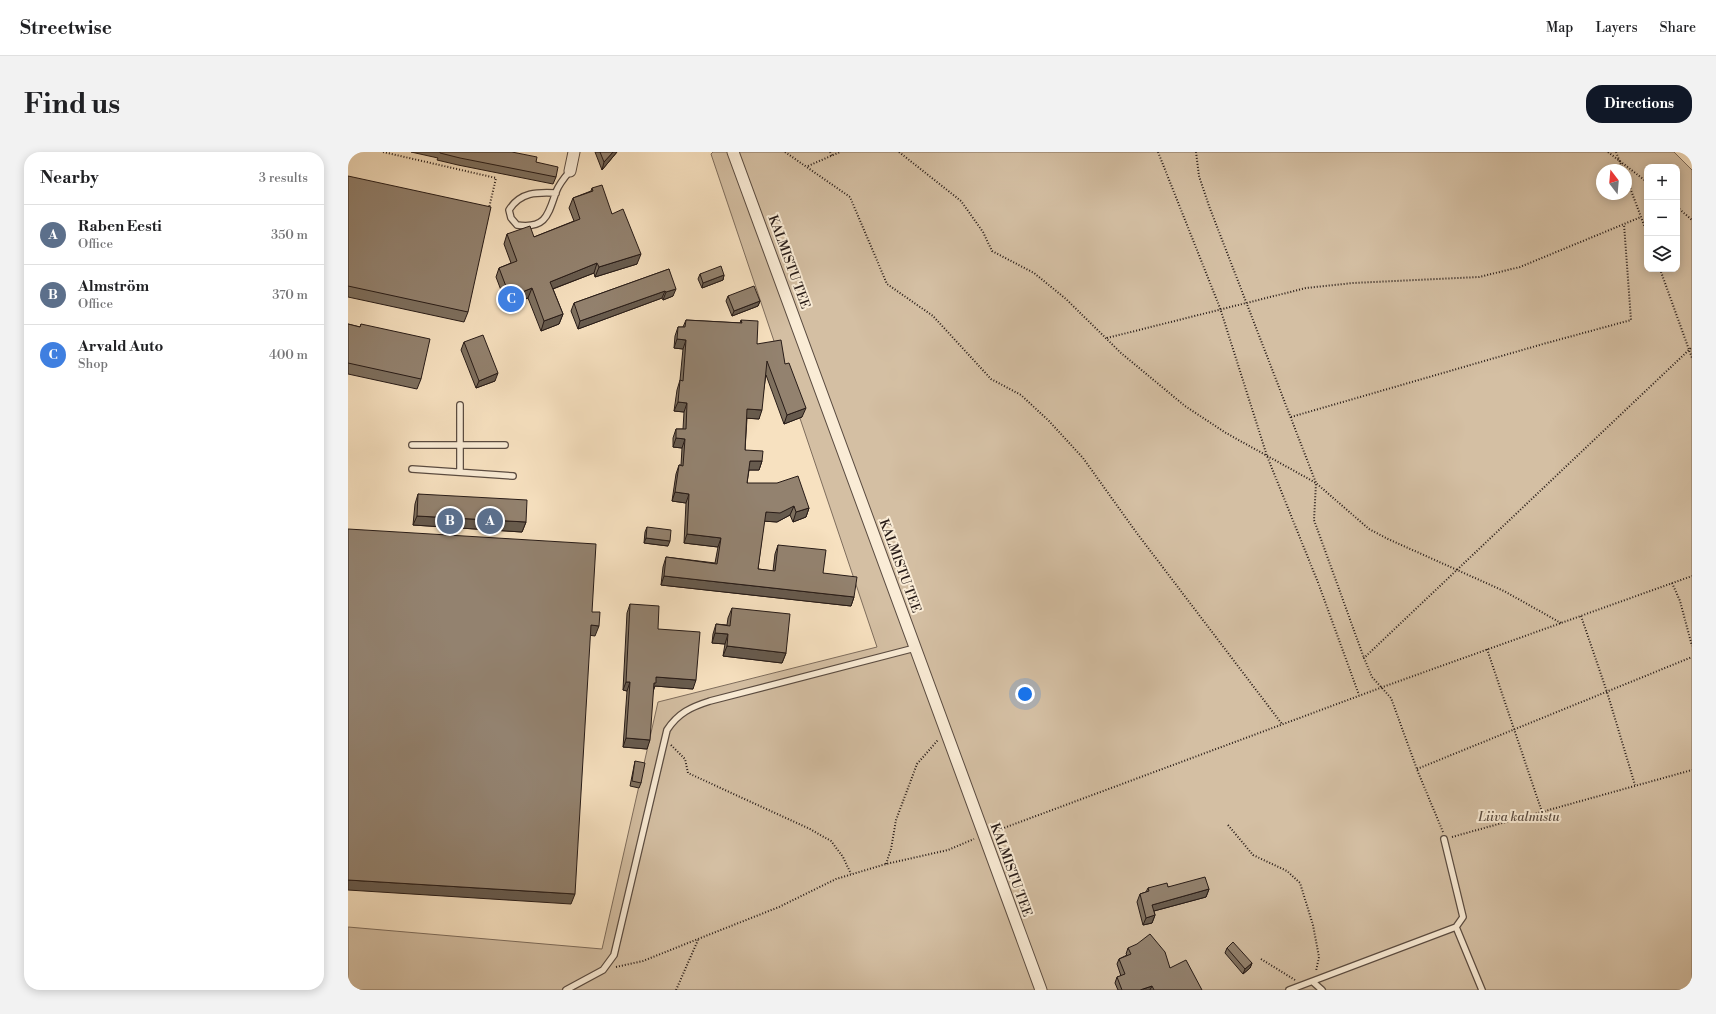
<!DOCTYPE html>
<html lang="en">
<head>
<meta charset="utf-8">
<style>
  body { margin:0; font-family:"Libre Bodoni",serif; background:#f2f2f2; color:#202124 }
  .controls { position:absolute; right:12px; top:12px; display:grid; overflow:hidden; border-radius:8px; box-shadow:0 2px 10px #0003 }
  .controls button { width:36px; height:36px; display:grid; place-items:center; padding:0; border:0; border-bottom:1px solid #e0e0e0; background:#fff; color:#202124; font:20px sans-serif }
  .compass { position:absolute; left:1248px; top:12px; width:36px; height:36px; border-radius:50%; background:#fff; box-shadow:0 2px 10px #0003; rotate:344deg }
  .you { position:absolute; left:677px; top:542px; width:14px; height:14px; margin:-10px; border:3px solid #fff; border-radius:50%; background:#1a73e8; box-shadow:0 0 0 6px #1a73e833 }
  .badge { display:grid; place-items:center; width:26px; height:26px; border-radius:50%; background:#111827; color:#fff; font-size:13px; font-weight:700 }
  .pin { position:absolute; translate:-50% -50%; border:2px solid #fff; box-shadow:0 1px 4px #0006 }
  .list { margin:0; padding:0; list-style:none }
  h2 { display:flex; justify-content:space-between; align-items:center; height:52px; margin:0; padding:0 16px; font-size:17px }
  h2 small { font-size:13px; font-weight:400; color:#757577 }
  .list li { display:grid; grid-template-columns:26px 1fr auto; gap:12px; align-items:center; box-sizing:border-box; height:60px; padding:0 16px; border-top:1px solid #e0e0e0 }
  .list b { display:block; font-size:15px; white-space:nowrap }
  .list p { margin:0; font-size:13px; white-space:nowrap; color:#757577 }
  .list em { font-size:13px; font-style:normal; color:#757577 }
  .icon { flex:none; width:22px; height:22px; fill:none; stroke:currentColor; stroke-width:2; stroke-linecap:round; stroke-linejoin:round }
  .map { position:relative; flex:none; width:1344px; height:838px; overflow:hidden; border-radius:16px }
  header { display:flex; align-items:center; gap:24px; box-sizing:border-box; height:56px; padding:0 20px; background:#fff; border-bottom:1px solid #e0e0e0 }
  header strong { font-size:19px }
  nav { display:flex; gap:22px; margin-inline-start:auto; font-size:14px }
  .intro { display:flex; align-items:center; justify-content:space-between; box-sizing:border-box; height:96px; padding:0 24px }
  h1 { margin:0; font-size:28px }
  .button { padding:10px 18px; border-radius:16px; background:#111827; color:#fff; font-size:14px; font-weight:700 }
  main { display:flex; gap:24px; padding:0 24px }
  aside { flex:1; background:#fff; border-radius:16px; box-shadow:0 2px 10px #0003 }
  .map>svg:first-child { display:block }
  .green { fill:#d4bfa3; stroke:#7e6d5d; fill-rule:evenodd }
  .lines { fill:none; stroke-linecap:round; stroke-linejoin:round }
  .lane-casing { stroke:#5b4c41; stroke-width:8 }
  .street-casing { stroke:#5b4c41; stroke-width:13 }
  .path { stroke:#271b17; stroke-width:2; stroke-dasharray:1 2; stroke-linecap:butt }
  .lane { stroke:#faecd6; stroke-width:5.5 }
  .street { stroke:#faecd6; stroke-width:11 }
  .wall { fill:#7e705f; stroke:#271b17 }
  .shaded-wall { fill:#675b4e; stroke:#271b17 }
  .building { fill:#93826f; stroke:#271b17 }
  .labels { text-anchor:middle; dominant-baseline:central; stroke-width:4; stroke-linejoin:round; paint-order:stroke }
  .street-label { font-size:13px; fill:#271b17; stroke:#faecd6 }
  .park-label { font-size:13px; font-style:italic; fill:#5b4c41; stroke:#faecd6 }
</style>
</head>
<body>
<header>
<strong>Streetwise</strong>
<nav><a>Map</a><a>Layers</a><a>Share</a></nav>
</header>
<div class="intro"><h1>Find us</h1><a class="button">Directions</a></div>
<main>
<aside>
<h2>Nearby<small>3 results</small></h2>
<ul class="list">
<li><span class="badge" style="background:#5c6f8a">A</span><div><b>Raben Eesti</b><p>Office</p></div><em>350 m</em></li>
<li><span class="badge" style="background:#5c6f8a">B</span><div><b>Almström</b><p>Office</p></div><em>370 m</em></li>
<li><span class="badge" style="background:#3f7fe0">C</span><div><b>Arvald Auto</b><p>Shop</p></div><em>400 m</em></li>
</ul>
</aside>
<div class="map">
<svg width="1344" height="838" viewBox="0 0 1344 838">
  <rect width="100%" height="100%" fill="#f7e1c0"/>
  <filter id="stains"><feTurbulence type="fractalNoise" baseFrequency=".005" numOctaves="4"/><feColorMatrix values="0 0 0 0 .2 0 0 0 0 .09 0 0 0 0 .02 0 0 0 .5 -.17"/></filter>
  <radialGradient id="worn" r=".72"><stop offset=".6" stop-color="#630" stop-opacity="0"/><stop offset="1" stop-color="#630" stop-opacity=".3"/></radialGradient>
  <!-- green -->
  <path class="green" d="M365,0H1326L1344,18V838H0V775L254,797L310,550L529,495L363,2ZM1299,15H1329V117H1299ZM1254,18H1278V42H1254Z"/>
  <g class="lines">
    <defs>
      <path id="lane" d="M208,41C189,40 172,40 161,58L163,66L169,73C198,77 200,63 208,40C211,32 216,26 222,19
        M112,253V320
        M64,293H157
        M64,317L165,324
        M1108,775L1134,838
        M965,830L974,838
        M218,838L255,818L266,803L319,578C330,561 343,555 362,549L567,496
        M941,838L1108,775L1115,765L1096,687"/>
      <path id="street" d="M385,0L693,838
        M222,19L226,0"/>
    </defs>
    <!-- lane casing -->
    <use href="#lane" class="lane-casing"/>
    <!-- street casing -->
    <use href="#street" class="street-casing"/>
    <!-- path -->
    <path class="path" d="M35,0L148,26L141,56
      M437,0L502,45L539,132L585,164L643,227L673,243L701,269L735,306L788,380L934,572
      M482,0L484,4
      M551,0L613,49L635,80L644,99L686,121L718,147L773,201L837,254L878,281L968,331L1021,377L1040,387L1156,439L1213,471
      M810,0L872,156L919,304L971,433L1011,543
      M848,0L851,24L861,54L968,331L966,368L1016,506
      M1260,0L1299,30
      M1268,0L1275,18
      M460,14L492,0
      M1278,25L1299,81
      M1329,55L1344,68
      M1312,117L1344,206
      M759,186L958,136L1005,131L1131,125L1172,115L1293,65
      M943,265L1195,192L1283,168L1276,72
      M1324,431L1332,449L1344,494
      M1233,464L1259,540L1287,633
      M1139,497L1194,660
      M323,593L337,607L340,621L462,677L483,689L495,705L503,722
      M1069,617L1344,505
      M880,673L905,703L939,719L952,731L965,773L971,805L968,819
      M645,680L1032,536L1344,424
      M1095,680L1070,620L1043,546L1024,525L1016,506L1344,195
      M1104,685L1344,618
      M538,712L543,697L548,668L569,612L590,588
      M913,807L947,828
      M268,815L295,809L350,787L431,755L488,727L538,712L600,698L626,687
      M328,838L350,788"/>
    <!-- lane -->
    <use href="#lane" class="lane"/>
    <!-- street -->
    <use href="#street" class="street"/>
  </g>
  <!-- wall -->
  <path class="wall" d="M63,0H164L188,10L208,25L205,32L110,13L89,8L90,6Z
    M247,0H269L254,18Z
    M0,24L120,160L116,170L0,145Z
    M244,36L264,62L289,112L247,125L246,121L205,137L215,162L211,172L193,179L180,146L159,154L148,125L151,116L163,111L156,92L159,82L186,85L226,69L221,56L225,46L243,39Z
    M321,117L325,144L315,148L314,146L230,177L223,159L226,151Z
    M352,122L376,123L375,128L354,136L350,127Z
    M380,144L412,149L410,154L384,164L378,149Z
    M338,168L392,171L393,168L409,192L437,212L454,265L436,272L418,223L411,267L399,266L397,298L414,309L411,318H401L399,331L461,356L458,365L445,370L442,363L429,370L416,369L410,417L425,419L427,402L430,393L475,421L506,445L503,454L313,433L315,415L318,405L367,411L370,395L336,391L338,351L324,349L328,322L331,313H333L334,296L325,295V286L328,277H335L336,260L326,259L329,238L332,228L335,197L326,196L327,184L330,175H335Z
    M0,172L12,175L13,172L73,227L69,237L0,222Z
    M116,190L147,229L128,236L113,198Z
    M70,342L178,370L174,380L65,373L67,352Z
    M299,375L320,394L296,391L297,380Z
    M282,452L310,477L345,537L307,534L305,538L299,597L275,595L279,539L275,538L279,461Z
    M384,456L438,501L434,511L375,504L377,492L364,491L365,482L368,472L379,473L380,466Z
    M287,609L293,631L291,636L282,634Z
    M820,735L861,737L858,745L806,759L807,763L804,771L795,773L789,750L792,742L798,740L800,736Z
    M780,796L822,816L854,838H770L767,831L769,825L773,824L769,812L771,807L779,803L778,802Z
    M879,796L904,811L902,816L895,822L877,801Z"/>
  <!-- shaded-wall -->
  <path class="shaded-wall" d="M265,0H269L254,18L256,10Z
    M293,102L289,112L247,125L251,115Z
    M249,111L246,121L199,139L202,130Z
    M376,123L375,128L354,136L355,131Z
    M184,136L180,146L159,154L162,145Z
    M328,137L325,144L315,148L318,140Z
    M317,139L314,146L230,177L232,169Z
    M412,149L410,154L384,164L386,159Z
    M215,162L211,172L193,179L196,169Z
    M329,187L338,188L335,197L326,196Z
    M150,221L147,229L128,236L131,229Z
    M330,250L339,251L336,260L326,259Z
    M458,256L454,265L436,272L439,263Z
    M399,257L414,258L411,267L396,266Z
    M328,286L337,287L334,296L325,295Z
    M402,309H414L411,318H399Z
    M327,340L341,342L338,351L324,349Z
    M446,354L442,363L429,370L414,369L418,360Z
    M461,356L458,365L445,370L448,360Z
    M69,364L178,370L174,380L65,373Z
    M339,382L373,386L370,395L336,391Z
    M298,386L322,389L320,394L296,391Z
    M316,424L506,445L503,454L313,433Z
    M243,473L251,474L247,484L240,483Z
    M367,481L380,482L377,492L364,491Z
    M379,494L438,501L434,511L375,504Z
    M308,525L348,528L345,537L307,534L305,540L306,531Z
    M278,530H282L279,539L275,538Z
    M278,586L302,588L299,597L275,595Z
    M0,728L227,742L223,752L0,738Z
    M861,737L858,745L802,760L804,753Z
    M807,763L804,771L795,773L798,766Z
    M904,811L902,816L895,822L897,817Z
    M804,834L802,838H792Z"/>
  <!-- building -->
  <path class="building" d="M92,0H164L189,5L188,10L210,15L208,25L112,6L92,1Z
    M252,0H265L256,10Z
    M0,24L143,55L120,160L0,134Z
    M254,33L264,62L275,57L293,102L251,115L249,111L202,130L215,162L196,169L184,136L162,145L151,116L169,109L159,82L182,74L186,85L232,67L225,46L245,39L244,36Z
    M373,114L376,123L355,131L352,122Z
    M321,117L328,137L318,140L317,139L232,169L226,151Z
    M406,134L412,149L386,159L380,144Z
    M338,168L394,171L393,168L410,169L409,192L433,188L437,212L441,211L458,256L439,263L419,209L414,258L399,257L397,298L415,299L414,309H402L399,331H429L450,324L461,356L448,360L446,354L432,361L418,360L410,417L427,419L430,393L478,398L475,421L509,425L506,445L316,424L318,405L369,412L373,386L339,382L341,342L327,340L331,313L335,314L337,287L328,286V277H338L339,251L330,250L332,228L335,229L338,188L329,187L330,175H337Z
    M0,172L12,175L13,172L82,187L73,227L0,211Z
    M135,183L150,221L131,229L116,190Z
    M70,342L179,348L178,370L69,364Z
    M299,375L323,378L322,389L298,386Z
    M0,377L248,392L244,460H252L251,474L243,473L227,742L0,728Z
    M282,452L311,454L310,477L352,480L348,528L308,525V531H306L302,588L278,586L282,530H278Z
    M384,456L442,462L438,501L379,494L380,482L367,481L368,472L382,474Z
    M287,609L297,611L293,631L284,629Z
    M857,725L861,737L804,753L807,763L798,766L792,742L801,739L800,736L819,731L820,735Z
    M802,782L817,800L822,816L838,808L854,838H806L804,834L792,838H774L769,825L777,822L771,807L783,802L780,796L789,792Z
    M885,790L904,811L897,817L879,796Z"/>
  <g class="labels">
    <!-- street labels -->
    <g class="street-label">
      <text transform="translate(441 110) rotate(70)">KALMISTU TEE</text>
      <text transform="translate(552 414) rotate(70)">KALMISTU TEE</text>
      <text transform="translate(663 718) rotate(70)">KALMISTU TEE</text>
    </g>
    <!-- park labels -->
    <g class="park-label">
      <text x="1171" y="665">Liiva kalmistu</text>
    </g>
  </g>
  <rect width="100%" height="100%" filter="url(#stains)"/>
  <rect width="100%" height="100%" fill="url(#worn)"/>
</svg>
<div class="controls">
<button>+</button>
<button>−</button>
<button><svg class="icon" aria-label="layers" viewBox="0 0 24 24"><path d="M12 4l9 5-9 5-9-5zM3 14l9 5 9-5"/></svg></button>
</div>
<svg class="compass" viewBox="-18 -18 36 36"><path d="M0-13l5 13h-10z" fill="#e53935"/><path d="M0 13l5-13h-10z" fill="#757577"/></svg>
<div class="you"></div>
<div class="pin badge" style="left:142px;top:369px;background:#5c6f8a">A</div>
<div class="pin badge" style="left:102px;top:369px;background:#5c6f8a">B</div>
<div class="pin badge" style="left:163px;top:147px;background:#3f7fe0">C</div>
</div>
</main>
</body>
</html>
